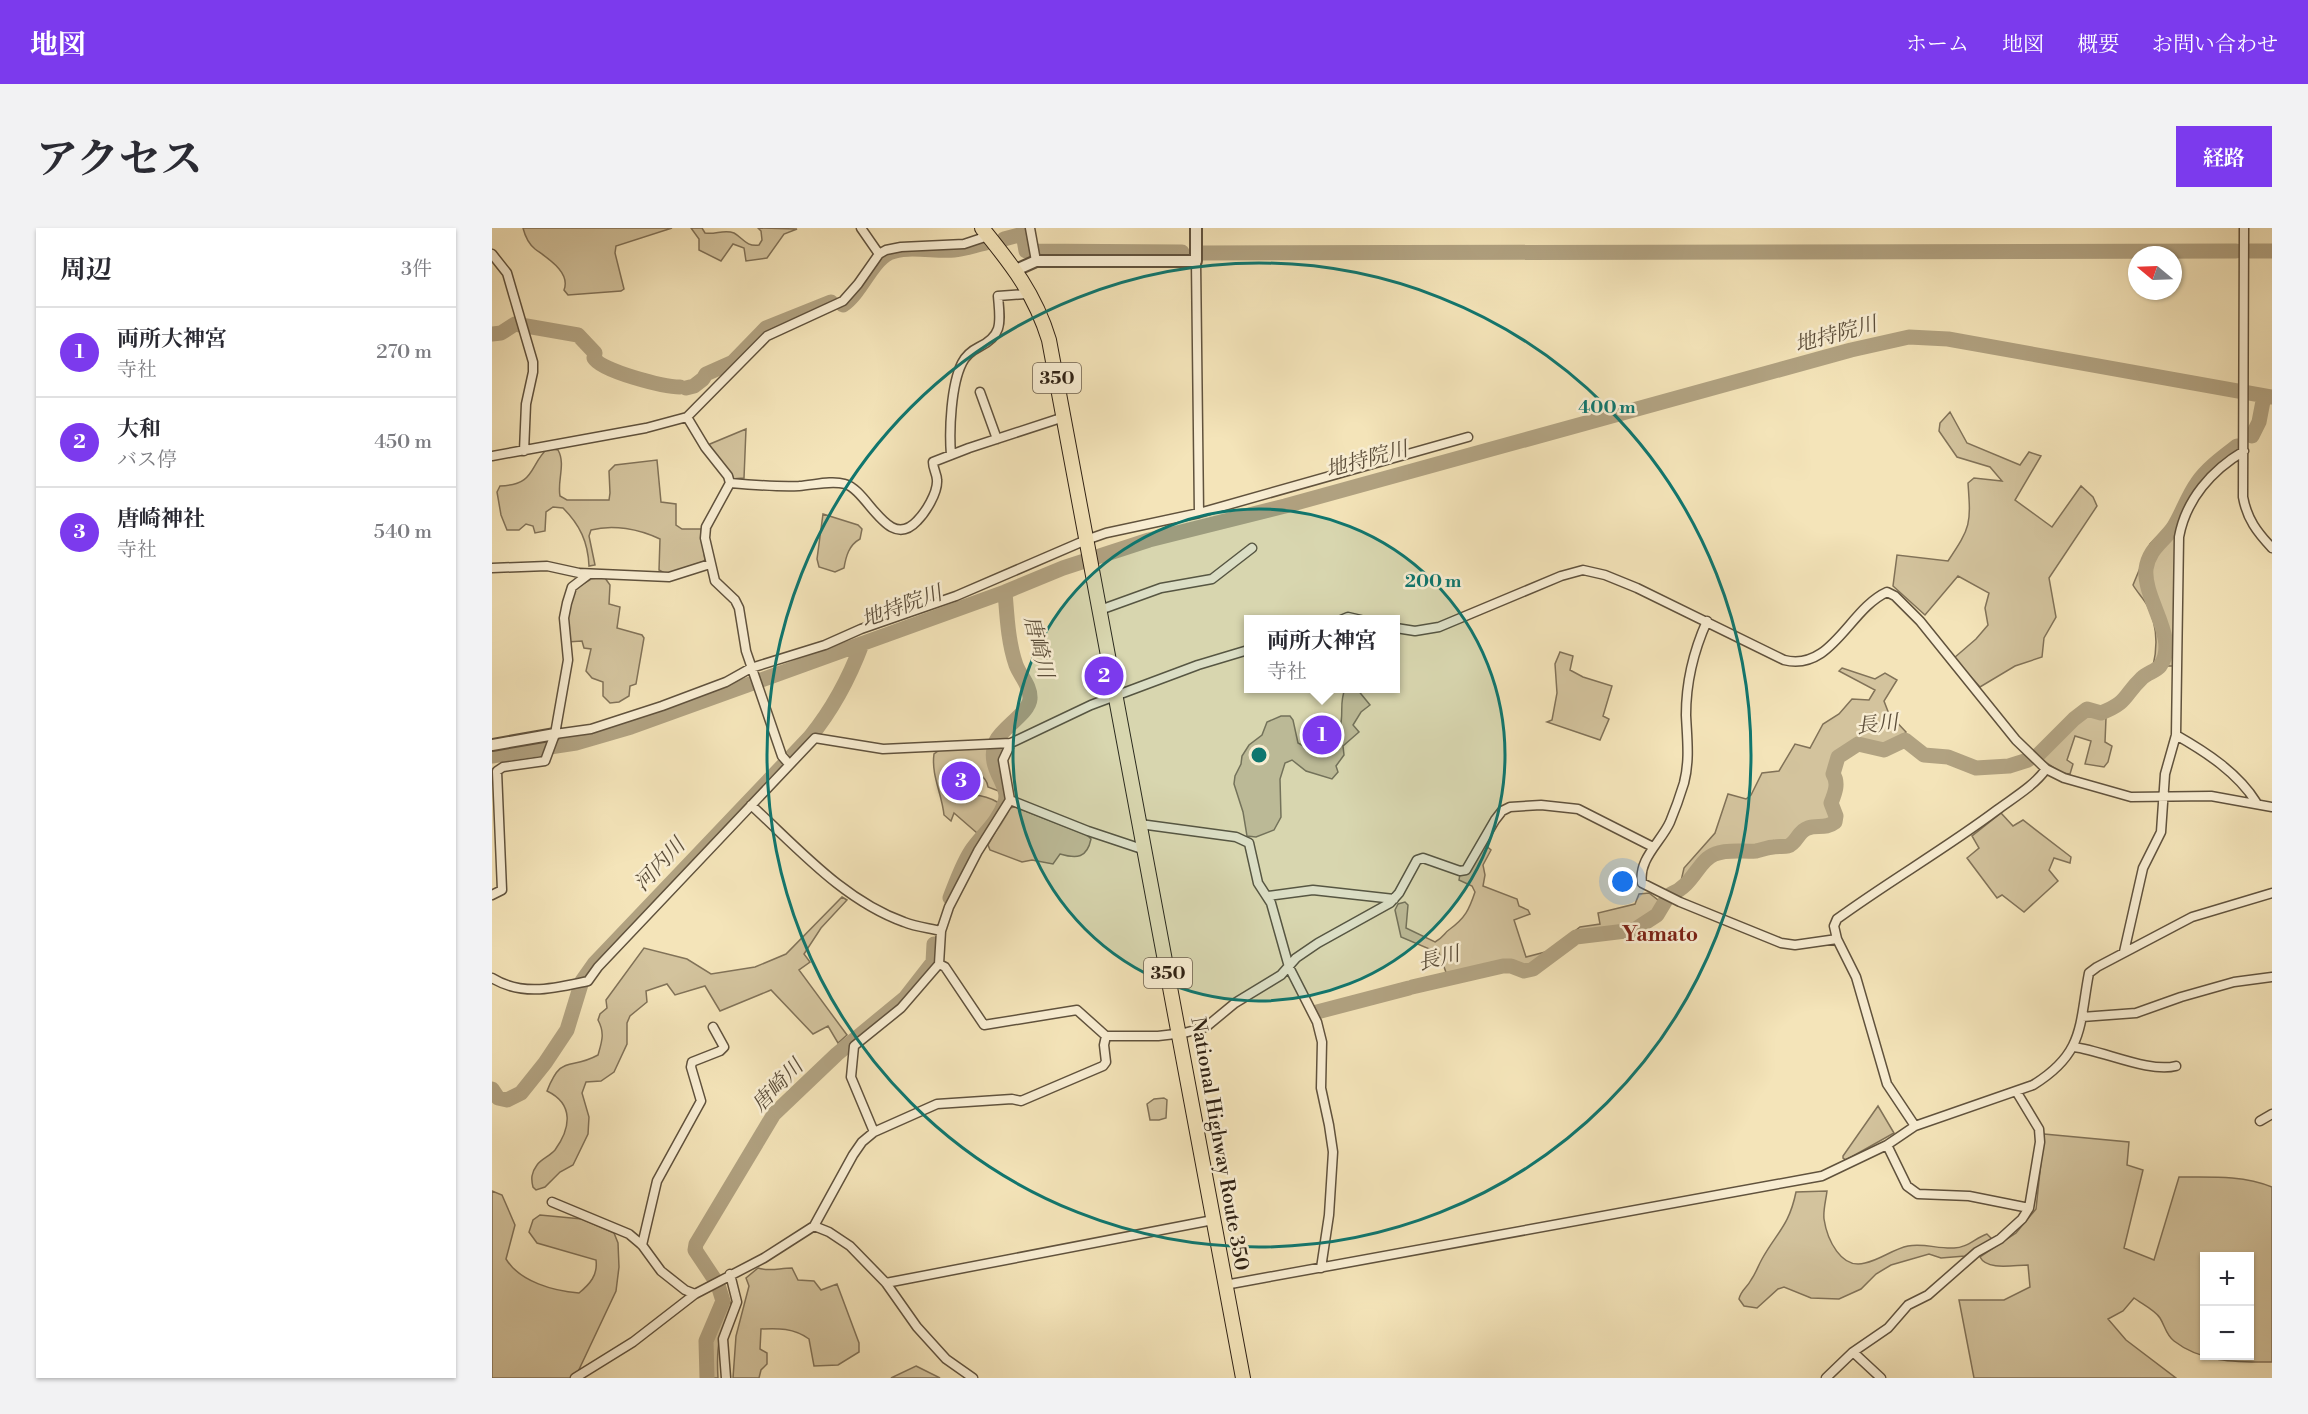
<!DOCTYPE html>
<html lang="ja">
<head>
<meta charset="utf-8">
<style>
  body { margin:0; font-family:"Libre Bodoni","Noto Serif JP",serif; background:#f2f2f3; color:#2b2b33 }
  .controls { position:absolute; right:18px; bottom:18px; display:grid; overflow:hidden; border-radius:0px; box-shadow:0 2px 4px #0004 }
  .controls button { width:54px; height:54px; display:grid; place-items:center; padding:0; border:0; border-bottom:2px solid #e1e1e2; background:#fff; color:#2b2b33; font:30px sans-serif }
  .compass { position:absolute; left:1636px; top:18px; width:54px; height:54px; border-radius:50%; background:#fff; box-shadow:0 2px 4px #0004; rotate:289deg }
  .you { position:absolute; left:1131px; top:654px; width:21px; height:21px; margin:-15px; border:4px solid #fff; border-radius:50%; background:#1a73e8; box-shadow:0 0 0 9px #1a73e833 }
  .badge { display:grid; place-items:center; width:39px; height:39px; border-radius:50%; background:#7c3aed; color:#fff; font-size:20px; font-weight:700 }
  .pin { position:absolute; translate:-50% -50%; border:3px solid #fff; box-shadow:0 2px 6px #0006 }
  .popup { position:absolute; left:752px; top:387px; width:156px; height:78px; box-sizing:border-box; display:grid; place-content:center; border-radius:0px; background:#fff; filter:drop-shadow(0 2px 4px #0005); font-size:20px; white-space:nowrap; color:#7c7c81 }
  .popup b { font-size:22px; color:#2b2b33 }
  .popup::after { content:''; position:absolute; left:50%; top:100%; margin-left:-12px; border:12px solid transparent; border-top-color:#fff }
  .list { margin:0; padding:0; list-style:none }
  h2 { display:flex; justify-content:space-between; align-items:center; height:78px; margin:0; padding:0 24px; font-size:26px }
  h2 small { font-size:20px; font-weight:400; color:#7c7c81 }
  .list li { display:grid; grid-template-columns:39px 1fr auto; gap:18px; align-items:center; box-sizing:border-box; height:90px; padding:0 24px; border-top:2px solid #e1e1e2 }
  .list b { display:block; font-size:22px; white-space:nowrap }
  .list p { margin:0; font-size:20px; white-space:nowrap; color:#7c7c81 }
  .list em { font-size:20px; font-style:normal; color:#7c7c81 }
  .map { position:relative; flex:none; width:1780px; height:1150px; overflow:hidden; border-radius:0px }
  header { display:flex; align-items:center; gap:36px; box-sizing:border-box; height:84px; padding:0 30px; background:#7c3aed; color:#fff }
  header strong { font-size:28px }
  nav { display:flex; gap:33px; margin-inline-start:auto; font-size:21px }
  .intro { display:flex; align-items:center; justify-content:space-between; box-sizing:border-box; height:144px; padding:0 36px }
  h1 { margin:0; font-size:42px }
  .button { padding:15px 27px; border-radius:0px; background:#7c3aed; color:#fff; font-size:21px; font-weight:700 }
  main { display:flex; gap:36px; padding:0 36px }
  aside { flex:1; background:#fff; border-radius:0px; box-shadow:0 2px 4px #0004 }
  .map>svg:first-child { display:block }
  .green { fill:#d3c39d; stroke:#817258; stroke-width:1.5; fill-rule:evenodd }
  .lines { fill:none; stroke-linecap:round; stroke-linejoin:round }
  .river { stroke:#b1a281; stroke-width:15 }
  .minor-casing { stroke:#60523d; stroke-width:11 }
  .tertiary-casing { stroke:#60523d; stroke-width:14 }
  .trunk-casing { stroke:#2f2114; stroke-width:16 }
  .minor { stroke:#f8edd2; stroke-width:8 }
  .tertiary { stroke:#f8edd2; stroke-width:10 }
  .trunk { stroke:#f4e4b9; stroke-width:14 }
  .ring { fill:none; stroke:#0f766e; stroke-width:3 }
  .labels { text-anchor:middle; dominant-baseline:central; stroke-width:5; stroke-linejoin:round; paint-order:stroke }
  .shield { fill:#f8edd2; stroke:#6b5e4d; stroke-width:1.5 }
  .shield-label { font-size:18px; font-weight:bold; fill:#2f2114 }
  .street-label { font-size:20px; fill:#2f2114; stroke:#f8edd2 }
  .water-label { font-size:21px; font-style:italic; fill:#5c4e3a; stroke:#f8edd2 }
  .neighbourhood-label { font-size:21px; font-weight:bold; fill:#7a1f14; stroke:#f8edd2 }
  .centre { fill:#0f766e; stroke:#f8edd2; stroke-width:3 }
  .ring-label { font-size:18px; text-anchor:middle; font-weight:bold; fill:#0f766e; stroke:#f8edd2; stroke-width:5; stroke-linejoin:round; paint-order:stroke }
</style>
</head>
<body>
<header>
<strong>地図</strong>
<nav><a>ホーム</a><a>地図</a><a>概要</a><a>お問い合わせ</a></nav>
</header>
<div class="intro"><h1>アクセス</h1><a class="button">経路</a></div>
<main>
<aside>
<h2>周辺<small>3件</small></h2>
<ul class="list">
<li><span class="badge">1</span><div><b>両所大神宮</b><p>寺社</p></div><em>270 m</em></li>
<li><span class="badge">2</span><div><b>大和</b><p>バス停</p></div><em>450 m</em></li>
<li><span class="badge">3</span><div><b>唐崎神社</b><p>寺社</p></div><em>540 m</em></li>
</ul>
</aside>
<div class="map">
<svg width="1780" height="1150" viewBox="0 0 1780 1150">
  <rect width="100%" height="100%" fill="#f4e4b9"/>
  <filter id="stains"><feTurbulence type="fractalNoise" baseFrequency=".00333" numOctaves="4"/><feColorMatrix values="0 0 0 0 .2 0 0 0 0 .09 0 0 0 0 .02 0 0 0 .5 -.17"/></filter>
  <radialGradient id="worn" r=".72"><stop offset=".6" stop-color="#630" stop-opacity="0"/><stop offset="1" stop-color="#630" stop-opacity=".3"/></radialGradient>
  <!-- green -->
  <path class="green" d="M31,0H180L124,18L123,25L132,61L129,63L76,67L72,62C79,44 55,30 43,21C37,16 33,8 31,0Z
    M199,0H210L213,5C223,7 232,1 242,5C251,10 254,19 267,17L270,12L269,3L266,0L305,1L292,6L275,30L254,33L252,20L241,16L229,33L207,22V11Z
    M1458,184L1475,215L1528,237L1537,224L1549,228L1523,272L1560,299L1589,258L1601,269L1605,278L1557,350L1564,389L1552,410L1550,429L1523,438L1488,459L1462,430L1484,411L1496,397L1493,380L1497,365L1466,348L1433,387L1401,358L1405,327L1456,333C1479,299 1479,296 1476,255L1482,250L1510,253L1498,239L1465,229L1447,203L1448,195Z
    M254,201L252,250L239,251L214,220L218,216Z
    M56,220L66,222C74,236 65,253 68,268L75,272H117L118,265L117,243L123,237L165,232L169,274L184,276V297L190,301H209L213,333L174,346L167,342L168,311C147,301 121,296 99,302L97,308L103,337L97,338C96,314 88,297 71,280L61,279L54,284L53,303L43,305L41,298L34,296L27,302H15L9,287L5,264L8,258C44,257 37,237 56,220Z
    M331,286L366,297L370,301L368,311C357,317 354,328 352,340L343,344L327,339L325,331Z
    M1681,294L1687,297L1681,438H1661C1666,417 1665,396 1655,377C1651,370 1645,364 1641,357L1658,316Z
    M113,350L118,357L117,376L128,379L125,400L150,407L152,410L144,456L138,458L137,468L127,474L118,475L111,468V454L100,450L94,443L99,421L92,420L90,413L75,414V384L83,361L99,351Z
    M1068,424L1081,428L1078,442L1091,449L1120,458L1111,488L1117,491L1108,512L1055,494L1060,492L1065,465L1063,436Z
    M1350,440L1383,451L1393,445L1405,452L1392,473L1397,486L1414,504L1408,511L1391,519L1366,513L1347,521L1341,531L1338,547L1341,554L1336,576L1341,585L1340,590L1336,595L1310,599L1298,614L1263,620L1223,621L1214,626L1195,655L1189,653L1192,640L1223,605L1236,566L1254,571L1259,567L1270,545L1287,543L1303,516L1318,520L1331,496L1347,486L1360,471L1377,472L1383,462L1347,443Z
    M853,461H865L878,477L869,484L861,497L867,504L851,518L852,527L844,538L846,544L840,551L814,543L800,532L793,535L788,551L789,589L782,602L764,609L755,608L751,584L742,556L743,548L749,536L750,528L757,517L770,507L775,494L789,488H798L801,492L806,515L826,526L833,524C837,517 846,506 848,499C852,486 847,475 853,461Z
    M1593,486L1614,490L1613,514L1620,518L1616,534L1612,539L1593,536L1599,513L1583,508L1575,532L1581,536L1578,546L1570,545L1547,530Z
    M509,518L508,542L504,552L509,564L496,559C494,543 472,540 458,539L453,553L461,558V565L472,569C484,565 495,568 507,575L493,603L485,605L462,585L459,593L452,587C450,566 439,547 442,526L449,521Z
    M523,579L595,607L599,611C595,630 585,631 568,626L561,636L540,632L530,634L498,622L496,617L517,580Z
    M1509,585L1521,598L1531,592L1579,629L1578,635L1562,630L1557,642L1566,653L1532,684L1510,667L1505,670L1475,630L1487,620L1480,608Z
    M992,616L999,622L991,637L993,647L991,658L1025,671L1027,678L1036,682L1038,686L1022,692L1034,729L1057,723L1088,699L1108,696L1106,685L1143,676L1147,666L1157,665L1166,672L1168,678L1163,686L1139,700L1084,707L1038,739L1032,740L1009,734L955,747L947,725L909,709L903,682L906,676L913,674L916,677L914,700L943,714C952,709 952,705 958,701C973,690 977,682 983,664L980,658L967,652L968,646Z
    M350,669L355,672L329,700L312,726L318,734L307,742L355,807L346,815L336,798L321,806L279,762L228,783L213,758L183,767L175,756L154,763L155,774L138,788L135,795V816L122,844L109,853L94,854L90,865L97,889L96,906L81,937L68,944L53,959L44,962L41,959C39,951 39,945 45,937C49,931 58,928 63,922C79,900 82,876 55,863C70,825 77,843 106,827C110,813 113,805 106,792L108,786L115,780L114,772L152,720L195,731L219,746L263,739L294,726Z
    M672,870L675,872L674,890L667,892H658L655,876L662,871Z
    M1386,878L1402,905L1354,932L1351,930V928Z
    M1552,906L1637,914L1635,937L1651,942L1632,1020L1662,1032L1687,949C1718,949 1751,947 1780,959V1134C1746,1134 1710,1135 1682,1113C1674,1107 1673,1098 1668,1090C1663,1082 1650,1076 1642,1070L1631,1083L1616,1091L1634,1112L1684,1150H1482L1467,1072H1512L1538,1059L1536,1037C1522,1037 1495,1043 1488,1029L1524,1005L1544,981ZM1712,1028H1758V1128H1712Z
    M0,963L10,967L23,997L14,1031C28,1054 62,1063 87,1065C98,1056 106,1047 104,1032L45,1015L37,1004L41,992L48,987L90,991L122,1005L126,1015L127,1039L124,1063L83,1150H0Z
    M1335,963C1334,972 1331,982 1332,991C1335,1011 1349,1042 1373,1035C1388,1032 1401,1021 1416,1018C1432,1015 1446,1021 1462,1020C1475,1020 1483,1010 1495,1006L1500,1011L1473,1028L1449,1030L1437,1026L1399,1037L1384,1046L1369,1061L1347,1071L1319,1070L1292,1059L1286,1061L1265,1080L1252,1078L1247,1071C1249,1062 1255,1060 1259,1052C1264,1045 1266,1038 1270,1031C1285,1004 1297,998 1304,964Z
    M266,1040C278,1044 287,1040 300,1040L306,1052L322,1053L329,1062L345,1056L367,1115V1124L346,1137L322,1138L317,1111C302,1100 286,1100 269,1101L268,1121L275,1125V1136L269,1142L267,1150H241L244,1108L257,1058L254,1050Z
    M235,1071L237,1072L240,1077C227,1108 224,1116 226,1150H217V1116Z
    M424,1138L448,1150H399Z"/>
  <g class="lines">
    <!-- river -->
    <path class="river" d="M512,11L531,6L534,23L690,24
      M1758,23H1780
      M711,25L1744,23
      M351,77C369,65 379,34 397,25C414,17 444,24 462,22C473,21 484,17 494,15
      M0,106L9,105L23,96L86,107L103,125L102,130C109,143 172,159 188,159
      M194,160L202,158L211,151L214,146L241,134L274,100L339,74
      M1760,208L1767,194L1772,168
      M1546,527L1582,491L1595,481L1609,485C1637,474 1631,468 1650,450C1655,445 1664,443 1668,438C1688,411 1651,372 1654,341C1657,321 1670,315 1681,300C1690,286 1695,269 1705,255C1714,241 1732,228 1745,218
      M0,528L84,515L139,499L513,364L571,340L657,312L793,278L1359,122L1417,109L1456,111L1780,169
      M1179,666C1202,657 1206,632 1223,626C1236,621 1251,624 1264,623C1270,622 1276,619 1282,619C1287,618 1292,619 1296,618C1305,615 1306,603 1316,600C1326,597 1334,601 1343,594L1344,588L1339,575C1343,565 1347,555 1341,546L1346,529L1366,516L1392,522L1413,512L1432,527L1456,529L1484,540L1517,538L1536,532
      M458,670C464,654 470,637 479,623C490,607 506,595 513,574C519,556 493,541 504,513C511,499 537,485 538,471C539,458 528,448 524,437C516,414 515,388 513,364
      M920,759L1011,738H1019L1032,743L1041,741L1084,709L1142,702L1165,687L1174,672
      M825,784L917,760
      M0,861L6,870L15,872L29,865L53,835L75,802L90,753L102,736L318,509C340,482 358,448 370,416
      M223,1052L203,1022L204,1016L282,886L345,826L413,770L441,734L442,716
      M215,1150L214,1113L231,1073L226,1057"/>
    <defs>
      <path id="minor" d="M369,0L387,26
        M538,0L544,33
        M1752,0L1751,269C1755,291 1765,304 1780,320
        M0,26L15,45L41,134V144L34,176L32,223
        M704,33L707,285
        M488,164L505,211
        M195,189L213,219L236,248L238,255
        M459,227C457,202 459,157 470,135C474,127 479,123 487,119C512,107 508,93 506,68L534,66L537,63
        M0,228L154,200L195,189L275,108L351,73L366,56L387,26L394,22L409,19L472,16L496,8
        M238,255C261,257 284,259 307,258C322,257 339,252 353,256C376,262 396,324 425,293C433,285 446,265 445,252C445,246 441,241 441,234L477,220L572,189
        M238,255L214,299L213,310L223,353L243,372L247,380L254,423L290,528L297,536
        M0,340L55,338L87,345L177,349L218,336
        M608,382L669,360L720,351L760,320
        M849,392L856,389L869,392
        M1215,393C1202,422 1194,455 1194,487C1195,510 1198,532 1192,555C1188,568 1183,582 1178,594C1169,614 1146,631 1150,655L1188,674L1289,715L1303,717L1345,711
        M904,400L923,403L947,399L1069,348L1091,342L1113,347L1145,360L1292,432C1340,444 1357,381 1395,364L1403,368L1428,393L1524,512L1554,541L1572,550L1639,569L1719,568L1780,579
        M63,506L99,501L170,478L234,454L259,440L333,417L369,401L464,368L594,312L614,305L707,285L976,209
        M1684,507C1714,524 1746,545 1764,574
        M518,572L596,603L653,622
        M259,577C306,620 351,672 412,694C424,699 437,700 449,703
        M648,596L744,609L757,615L766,655L779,675L797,739L825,794L830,814L829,860L837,897L841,924L837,987L829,1040
        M0,667L10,662L5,543L11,539L53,533L63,506L76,432L72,390L75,375L80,359L97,346
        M776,668L821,662L902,671
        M1632,724L1651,640L1669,604L1673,546L1684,507L1687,309C1694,271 1720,242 1752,223
        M447,736L453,739L492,797L585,782L614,808H666L692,805L714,799L743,775L789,747L804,730L826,715L898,675L907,665L925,632L931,630L968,643L974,642L1003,592L1010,583L1018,579L1049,577L1086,581L1161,619
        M0,750C31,769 63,760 96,753L106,739L323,510L391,521L519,515L599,477L706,437L756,422
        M1590,789L1644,785L1689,769L1742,754L1780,749
        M1582,819C1612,823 1657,845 1684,838
        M1768,893L1780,886
        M1423,898L1395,856L1364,749L1345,711L1342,698L1345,691C1397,653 1453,621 1505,582C1521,570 1542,558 1554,541
        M382,904L359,849L362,818L409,780L447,736L449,703L457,679L486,623L518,572L511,532L519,515
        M1395,917L1415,958L1426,966L1477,968L1537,980
        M60,974L137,1006L150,1017L169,1043L193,1062L203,1066
        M322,998L337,1004L358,1018L394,1055L425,1099L454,1131L481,1150
        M150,1017L165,953L209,873L199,839L200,834L228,823L232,819L221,799
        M394,1055L721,992
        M733,1057L1330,948L1395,917L1423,898L1541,857C1593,825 1587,797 1597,745L1605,739L1700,689L1780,665
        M1361,1124L1389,1150
        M83,1150L141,1114L203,1066L272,1030L322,998L361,927L370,914L382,904L445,876L520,871L529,873L611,838L614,834L612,817L614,808
        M234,1150L231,1111L245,1074L238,1046
        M1334,1150L1361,1124L1396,1100L1416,1077L1436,1067L1485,1024L1508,1011L1530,991L1537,980L1548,914L1547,901L1524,863"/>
      <path id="tertiary" d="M524,42L544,33H704V0
        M0,517L63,506"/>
      <path id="trunk" d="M490,0C520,37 543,66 557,112L751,1150"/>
    </defs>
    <!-- minor casing -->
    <use href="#minor" class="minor-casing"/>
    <!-- tertiary casing -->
    <use href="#tertiary" class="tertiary-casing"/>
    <!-- trunk casing -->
    <use href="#trunk" class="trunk-casing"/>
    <!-- minor -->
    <use href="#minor" class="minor"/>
    <!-- tertiary -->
    <use href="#tertiary" class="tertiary"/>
    <!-- trunk -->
    <use href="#trunk" class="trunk"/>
  </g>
  <!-- distance rings -->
  <circle cx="767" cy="527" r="246" fill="#0f766e" fill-opacity=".12"/>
  <g class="ring">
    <circle cx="767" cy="527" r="246"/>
    <circle cx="767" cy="527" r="492"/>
  </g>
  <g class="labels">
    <!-- shield labels -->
    <g class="shield">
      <rect x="541" y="135" width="48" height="30" rx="4.5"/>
      <rect x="652" y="730" width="48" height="30" rx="4.5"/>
    </g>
    <g class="shield-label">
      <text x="565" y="150">350</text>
      <text x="676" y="745">350</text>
    </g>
    <!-- street labels -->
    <g class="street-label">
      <text transform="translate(727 916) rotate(80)">National Highway Route 350</text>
    </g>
    <!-- water labels -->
    <g class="water-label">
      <text transform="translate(1344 107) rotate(-15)">地持院川</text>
      <text transform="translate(875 232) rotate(-15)">地持院川</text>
      <text transform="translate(410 379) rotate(-20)">地持院川</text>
      <text transform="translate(546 419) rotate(76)">唐崎川</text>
      <text transform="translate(1385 497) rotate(-6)">長川</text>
      <text transform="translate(168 637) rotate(-47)">河内川</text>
      <text transform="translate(947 731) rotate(-14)">長川</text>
      <text transform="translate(286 858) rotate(-46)">唐崎川</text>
    </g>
    <!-- neighbourhood labels -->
    <g class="neighbourhood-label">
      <text x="1168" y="707">Yamato</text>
    </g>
  </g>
  <circle cx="767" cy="527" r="9" class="centre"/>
  <g class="ring-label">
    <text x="1115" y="185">400 m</text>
    <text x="941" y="359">200 m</text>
  </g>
  <rect width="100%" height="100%" filter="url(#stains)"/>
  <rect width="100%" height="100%" fill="url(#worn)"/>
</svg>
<div class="controls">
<button>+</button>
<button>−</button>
</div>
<svg class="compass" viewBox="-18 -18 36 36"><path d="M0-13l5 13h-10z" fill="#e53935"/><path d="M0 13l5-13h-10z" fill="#7c7c81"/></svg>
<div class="you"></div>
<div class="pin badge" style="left:830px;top:507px">1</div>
<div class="popup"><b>両所大神宮</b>寺社</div>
<div class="pin badge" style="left:612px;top:448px">2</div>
<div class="pin badge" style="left:469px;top:553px">3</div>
</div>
</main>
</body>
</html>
